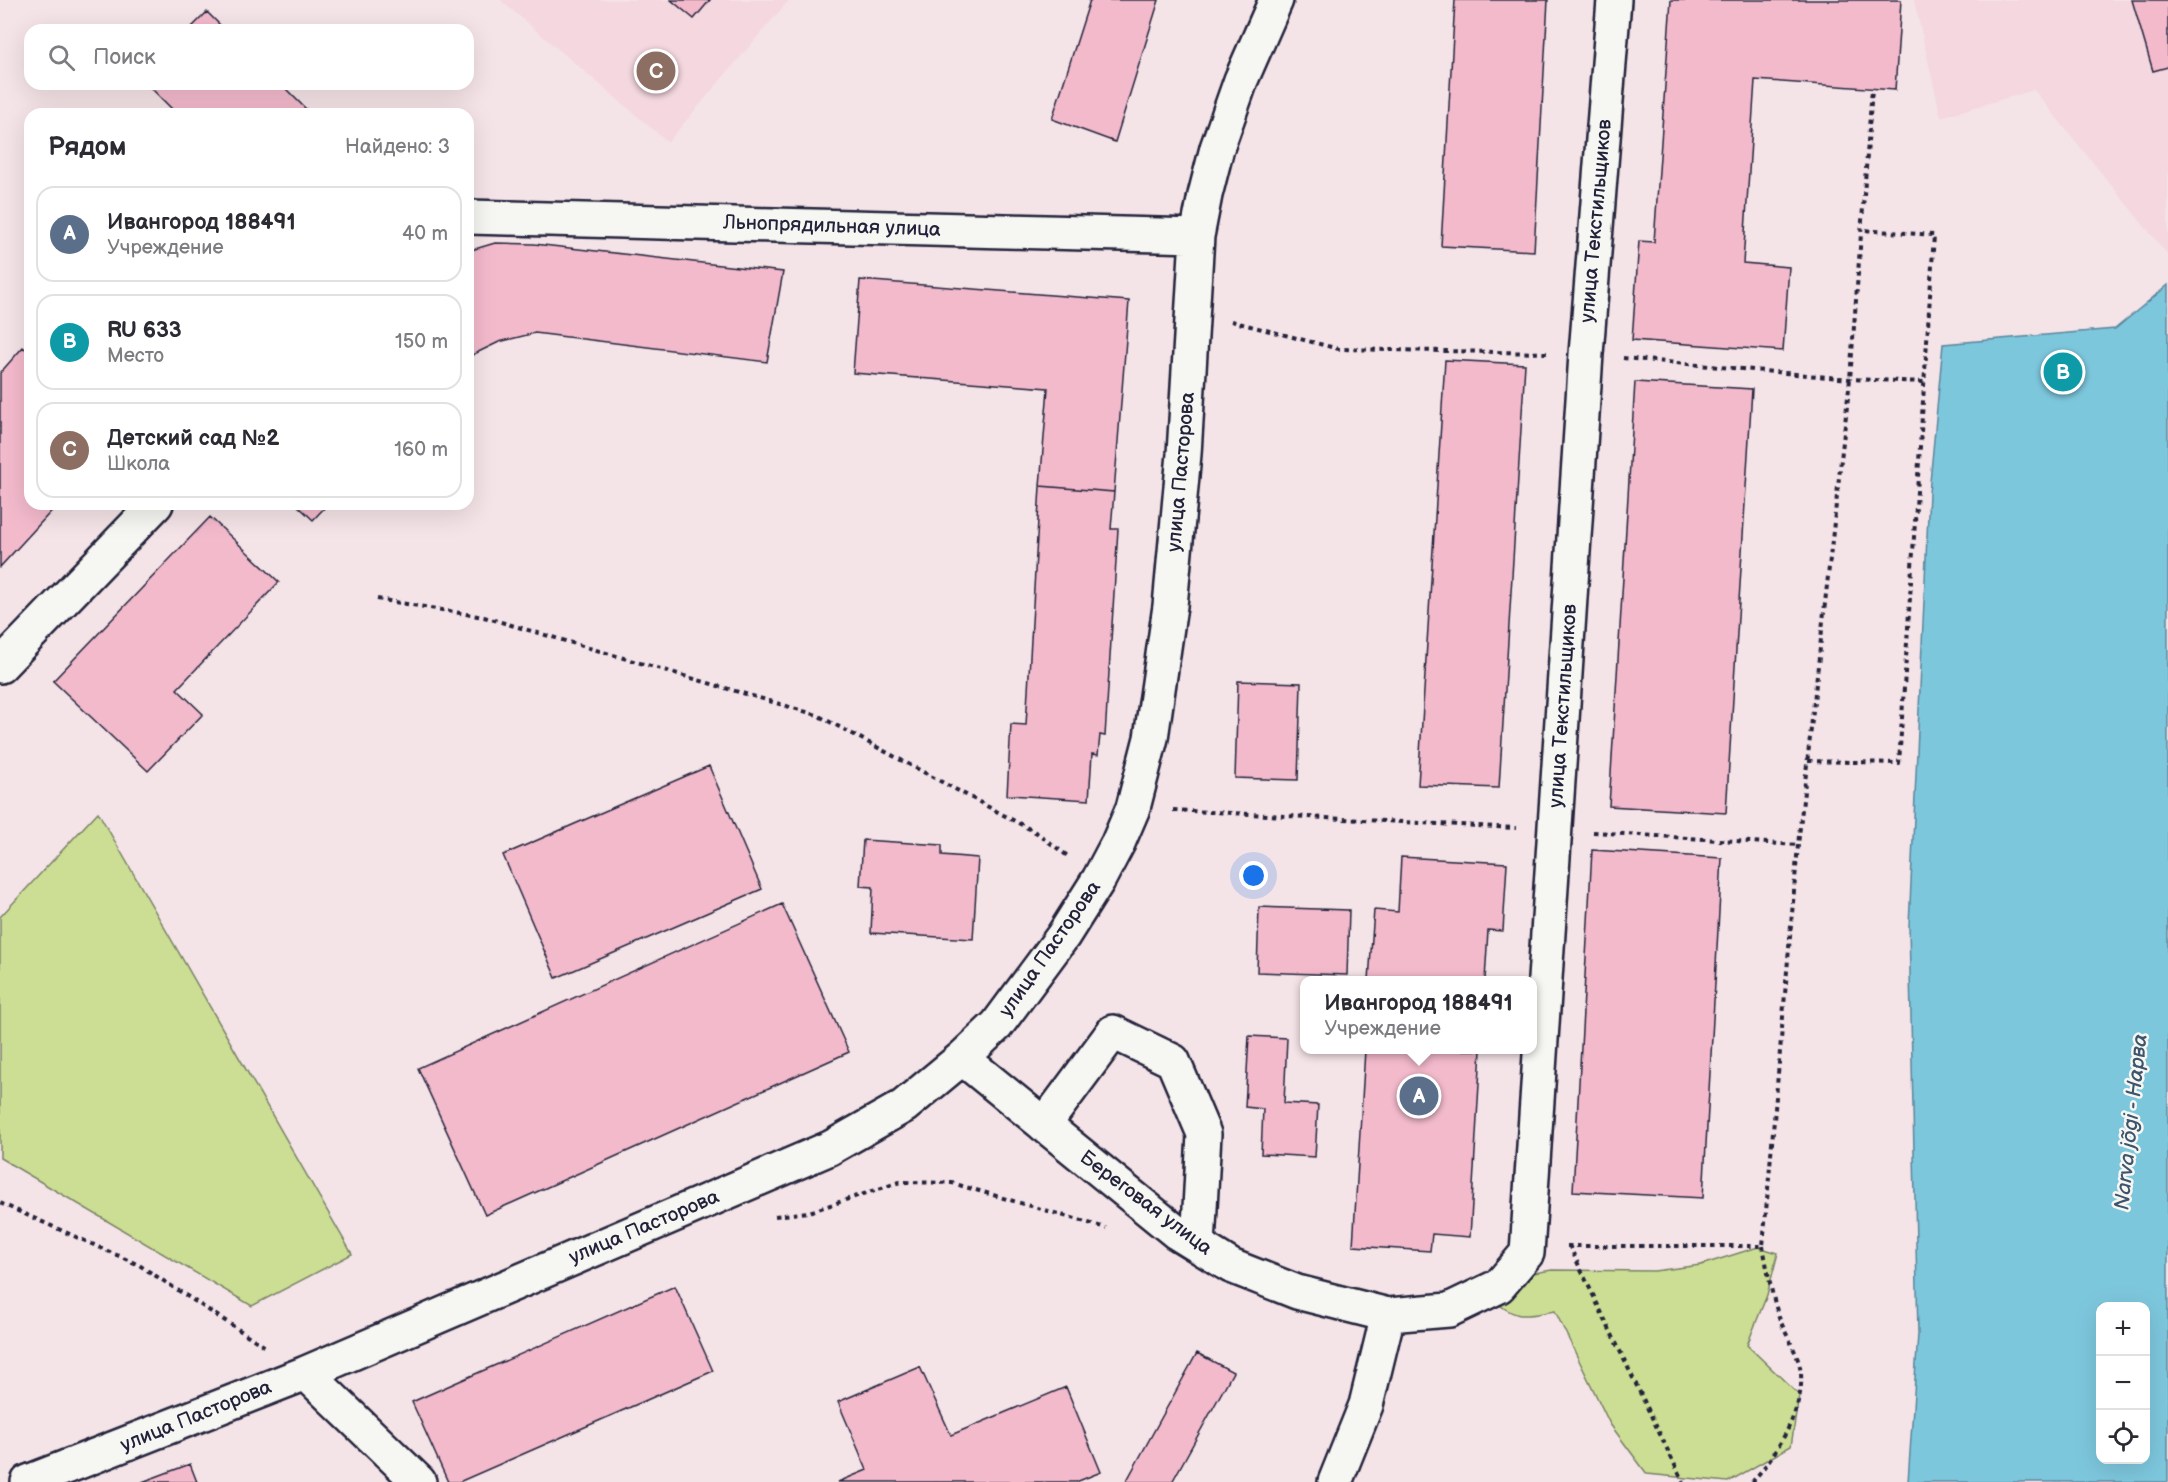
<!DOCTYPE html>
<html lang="ru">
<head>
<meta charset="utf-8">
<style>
  body { margin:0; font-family:"Balsamiq Sans",sans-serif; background:#f2f2f3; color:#2b2b33 }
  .controls { position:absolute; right:18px; bottom:18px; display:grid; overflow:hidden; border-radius:12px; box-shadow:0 6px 24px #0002 }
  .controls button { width:54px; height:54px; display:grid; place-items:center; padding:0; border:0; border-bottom:2px solid #e1e1e2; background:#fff; color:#2b2b33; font:30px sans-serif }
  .you { position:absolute; left:1254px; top:876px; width:21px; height:21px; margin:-15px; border:4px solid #fff; border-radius:50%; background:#1a73e8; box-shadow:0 0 0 9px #1a73e833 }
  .badge { display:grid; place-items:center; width:39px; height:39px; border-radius:50%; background:#111827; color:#fff; font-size:20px; font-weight:700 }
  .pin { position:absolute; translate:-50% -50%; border:3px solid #fff; box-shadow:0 2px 6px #0006 }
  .popup { position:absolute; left:1300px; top:976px; width:237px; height:78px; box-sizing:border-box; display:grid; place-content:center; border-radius:12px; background:#fff; filter:drop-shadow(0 2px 4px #0005); font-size:20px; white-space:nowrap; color:#7c7c81 }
  .popup b { font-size:22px; color:#2b2b33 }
  .popup::after { content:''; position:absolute; left:50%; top:100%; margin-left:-12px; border:12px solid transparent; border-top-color:#fff }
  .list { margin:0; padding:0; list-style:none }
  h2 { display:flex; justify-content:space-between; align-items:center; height:78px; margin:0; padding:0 24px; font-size:26px }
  h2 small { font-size:20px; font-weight:400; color:#7c7c81 }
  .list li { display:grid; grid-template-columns:39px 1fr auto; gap:18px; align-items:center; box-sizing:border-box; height:96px; margin:0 12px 12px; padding:0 12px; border:2px solid #e1e1e2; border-radius:18px }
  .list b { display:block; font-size:22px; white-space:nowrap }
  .list p { margin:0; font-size:20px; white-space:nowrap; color:#7c7c81 }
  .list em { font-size:20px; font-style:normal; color:#7c7c81 }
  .icon { flex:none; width:33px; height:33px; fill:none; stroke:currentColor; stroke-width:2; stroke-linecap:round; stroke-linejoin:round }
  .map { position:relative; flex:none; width:2168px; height:1482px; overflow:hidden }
  .search { position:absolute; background:#fff; box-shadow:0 6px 24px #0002; left:24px; top:24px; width:450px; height:66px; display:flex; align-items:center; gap:15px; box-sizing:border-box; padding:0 21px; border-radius:18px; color:#7c7c81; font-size:22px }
  .panel { position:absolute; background:#fff; box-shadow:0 6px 24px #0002; left:24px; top:108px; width:450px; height:402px; border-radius:18px }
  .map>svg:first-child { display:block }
  .built { fill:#f4d7df }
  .green { fill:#ccde93; stroke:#778067; stroke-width:1.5 }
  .water { fill:#7dc7dd; stroke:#59859c; stroke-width:1.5; fill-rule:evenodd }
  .building { fill:#f3bacc; stroke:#22223b; stroke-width:1.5 }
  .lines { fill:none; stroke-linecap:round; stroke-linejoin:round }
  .minor-casing { stroke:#22223b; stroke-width:38 }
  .path { stroke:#22223b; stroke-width:4; stroke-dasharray:4.5 4.5; stroke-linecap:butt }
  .minor { stroke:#f6f6f2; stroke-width:33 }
  .labels { text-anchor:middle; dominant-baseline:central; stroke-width:5; stroke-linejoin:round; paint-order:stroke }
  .street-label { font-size:20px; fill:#22223b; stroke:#f6f6f2 }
  .water-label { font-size:21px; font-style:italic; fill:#3d546c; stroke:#f6f6f2 }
</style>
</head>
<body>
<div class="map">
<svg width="2168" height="1482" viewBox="0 0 2168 1482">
  <rect width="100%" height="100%" fill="#f5e4e7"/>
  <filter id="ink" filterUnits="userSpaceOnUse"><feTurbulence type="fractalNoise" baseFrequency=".0167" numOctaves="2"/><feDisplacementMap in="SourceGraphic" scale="12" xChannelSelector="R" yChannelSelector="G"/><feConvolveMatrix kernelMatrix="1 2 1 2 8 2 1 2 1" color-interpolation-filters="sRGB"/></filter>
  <g filter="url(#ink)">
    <!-- built -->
    <path class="built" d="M500,0H789L668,142Z
      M1914,0H2168V255L2034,90L1941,117Z"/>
    <!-- green -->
    <path class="green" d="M98,812L352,1254L252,1306L0,1158V917Z
      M1758,1247L1778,1253L1767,1295L1747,1345L1799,1395L1791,1446L1728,1482L1647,1474L1610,1424L1555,1311C1523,1316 1518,1321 1492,1299L1510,1277L1552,1270L1654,1271L1701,1265Z"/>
    <!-- water -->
    <path class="water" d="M2168,285V1482H1908L1918,1334L1909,926L1929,493L1943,344L2115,329ZM2100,1306H2146V1460H2100Z"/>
    <!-- building -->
    <path class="building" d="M671,0H710L694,19Z
      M1090,0H1159L1115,142L1052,119Z
      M1455,0H1548L1534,251L1441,246Z
      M1671,0H1901L1895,90L1755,80L1743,263L1789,267L1783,351L1632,340L1639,241L1654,242Z
      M2132,0H2168V67L2153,71Z
      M207,12L225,30H189Z
      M147,84H281L311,114H177Z
      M495,243L534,244L783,272L767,362L535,333L499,342L468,357V251Z
      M860,280L1129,301L1114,492L1040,486L1048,388L853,373Z
      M23,347L30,353V504H58L0,567V373Z
      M1445,360L1525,364L1499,788L1418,785Z
      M1635,382L1752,389L1726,813L1609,806Z
      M1040,486L1114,492L1111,529H1118L1105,736L1100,735L1098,755L1092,754L1089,800L1007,795L1011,724L1026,725Z
      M296,504H328L313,520Z
      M210,517L279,582L177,689L203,714L148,771L53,681Z
      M1238,681L1301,683L1298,780L1235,778Z
      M709,766L762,889L556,978L503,855Z
      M863,840L942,845V855L978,858L973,939L871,933L873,887L860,886Z
      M1592,850L1722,858L1703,1198L1573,1191Z
      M1401,857L1507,863L1503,931L1488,930L1485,980H1369L1374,910L1398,912Z
      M782,904L849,1052L485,1215L418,1068Z
      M1259,907L1349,910L1347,975L1257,972Z
      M1249,1036L1287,1038L1284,1103L1318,1105L1315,1157L1261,1154L1263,1109L1245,1107Z
      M1365,1050H1481L1470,1237L1432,1234L1430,1251L1353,1246Z
      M675,1286L713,1371L459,1482H448L412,1402Z
      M1197,1353L1233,1372L1172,1482H1126Z
      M920,1367L951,1435L1066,1387L1101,1472L1076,1482H838L867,1470L838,1402Z
      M190,1464L197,1482H142Z"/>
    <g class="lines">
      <defs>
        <path id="minor" d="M468,217L1197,236
          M0,666L156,504
          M962,1058L1176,1232L1231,1266L1297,1292L1388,1315L1449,1310L1499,1286L1527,1253L1586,354L1614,0
          M1044,1125L1113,1032L1173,1061L1204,1134L1198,1245
          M306,1373L419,1482
          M28,1482L306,1373L830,1148L904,1106L962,1058L997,1025L1063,936L1099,879L1118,843L1133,808L1151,738L1170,606L1184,454L1197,236L1205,195L1217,148L1241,80L1276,0
          M1335,1482L1366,1405L1388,1315"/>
      </defs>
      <!-- minor casing -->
      <use href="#minor" class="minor-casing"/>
      <!-- path -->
      <path class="path" d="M1231,321L1339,349L1547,353
        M1623,358L1850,379L1925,382
        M377,599L484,617L817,715L1037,833L1069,857
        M1808,761L1899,763L1934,235L1862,230
        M1173,810L1516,828
        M1593,832L1798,845
        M0,1203L139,1265L267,1348
        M775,1216L809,1212L900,1182L952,1183L1106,1228
        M1569,1245L1683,1482
        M1567,1246H1763L1798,845L1850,379L1872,89
        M1752,1482C1775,1456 1804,1411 1801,1374C1799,1352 1784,1334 1778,1314C1771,1292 1767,1268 1763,1246"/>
      <!-- minor -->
      <use href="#minor" class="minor"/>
    </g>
  </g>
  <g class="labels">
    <!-- street labels -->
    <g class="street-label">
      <text transform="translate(1596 221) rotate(-85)">улица Текстильщиков</text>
      <text transform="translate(832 226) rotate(2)">Льнопрядильная улица</text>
      <text transform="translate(1181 472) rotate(-85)">улица Пасторова</text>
      <text transform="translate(1563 706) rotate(-86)">улица Текстильщиков</text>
      <text transform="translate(1050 949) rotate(-55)">улица Пасторова</text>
      <text transform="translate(1146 1203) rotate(37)">Береговая улица</text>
      <text transform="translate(644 1227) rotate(-23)">улица Пасторова</text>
      <text transform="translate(196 1416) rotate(-22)">улица Пасторова</text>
    </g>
    <!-- water labels -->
    <g class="water-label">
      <text transform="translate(2131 1122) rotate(-84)">Narva jõgi - Нарва</text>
    </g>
  </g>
</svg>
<div class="controls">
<button>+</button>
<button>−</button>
<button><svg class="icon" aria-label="locate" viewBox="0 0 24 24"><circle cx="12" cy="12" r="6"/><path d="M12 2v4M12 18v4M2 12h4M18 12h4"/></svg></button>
</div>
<div class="you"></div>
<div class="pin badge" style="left:1419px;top:1096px;background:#5c6f8a">A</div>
<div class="popup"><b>Ивангород 188491</b>Учреждение</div>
<div class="pin badge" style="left:2063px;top:372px;background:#0f9aa8">B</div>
<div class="pin badge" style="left:656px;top:71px;background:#8d6e63">C</div>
<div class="search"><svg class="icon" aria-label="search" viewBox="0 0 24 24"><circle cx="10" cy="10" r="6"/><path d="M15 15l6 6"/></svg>Поиск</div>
<section class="panel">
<h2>Рядом<small>Найдено: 3</small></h2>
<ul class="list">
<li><span class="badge" style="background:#5c6f8a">A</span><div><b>Ивангород 188491</b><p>Учреждение</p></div><em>40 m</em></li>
<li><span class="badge" style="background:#0f9aa8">B</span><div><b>RU 633</b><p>Место</p></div><em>150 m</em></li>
<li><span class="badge" style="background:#8d6e63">C</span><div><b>Детский сад №2</b><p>Школа</p></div><em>160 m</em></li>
</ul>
</section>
</div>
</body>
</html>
